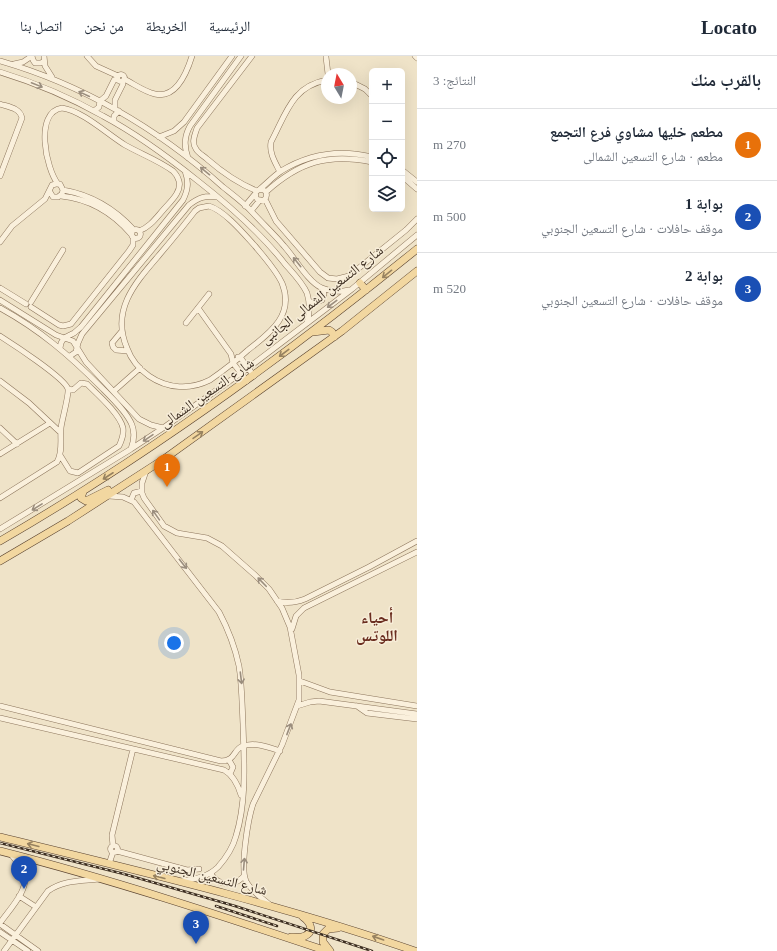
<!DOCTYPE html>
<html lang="ar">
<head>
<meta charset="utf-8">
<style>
  body { margin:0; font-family:"Times New Roman","Noto Naskh Arabic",serif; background:#f6f6f7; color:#1f2937; direction:rtl }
  .controls { position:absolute; right:12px; top:12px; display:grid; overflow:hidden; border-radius:6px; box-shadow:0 4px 16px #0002 }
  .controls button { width:36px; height:36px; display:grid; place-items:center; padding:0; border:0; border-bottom:1px solid #e0e1e3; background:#fff; color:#1f2937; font:20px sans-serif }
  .compass { position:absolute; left:321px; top:12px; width:36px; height:36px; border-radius:50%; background:#fff; box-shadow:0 4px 16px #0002; rotate:350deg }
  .you { position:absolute; left:174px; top:587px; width:14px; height:14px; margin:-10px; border:3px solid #fff; border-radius:50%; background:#1a73e8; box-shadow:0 0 0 6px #1a73e833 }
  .badge { display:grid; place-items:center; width:26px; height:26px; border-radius:50%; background:#2563eb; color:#fff; font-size:13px; font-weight:700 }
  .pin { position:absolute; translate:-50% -33px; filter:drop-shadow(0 1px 2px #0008) }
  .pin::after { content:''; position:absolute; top:21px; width:14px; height:12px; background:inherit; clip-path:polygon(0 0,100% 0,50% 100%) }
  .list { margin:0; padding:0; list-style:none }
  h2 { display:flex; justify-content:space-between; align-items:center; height:52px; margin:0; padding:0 16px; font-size:17px }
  h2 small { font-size:13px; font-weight:400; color:#747a83 }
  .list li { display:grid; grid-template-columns:26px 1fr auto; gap:12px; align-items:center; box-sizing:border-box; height:72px; padding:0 16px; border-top:1px solid #e0e1e3 }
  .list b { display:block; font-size:15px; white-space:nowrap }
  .list p { margin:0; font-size:13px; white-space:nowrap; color:#747a83 }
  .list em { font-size:13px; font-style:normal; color:#747a83 }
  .icon { flex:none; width:22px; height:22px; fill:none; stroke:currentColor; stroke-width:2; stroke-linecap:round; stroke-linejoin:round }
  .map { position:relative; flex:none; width:417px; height:895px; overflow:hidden; direction:ltr }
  header { display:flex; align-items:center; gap:24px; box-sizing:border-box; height:56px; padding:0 20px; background:#fff; border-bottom:1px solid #e0e1e3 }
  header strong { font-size:19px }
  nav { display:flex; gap:22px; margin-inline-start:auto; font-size:14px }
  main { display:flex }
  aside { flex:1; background:#fff }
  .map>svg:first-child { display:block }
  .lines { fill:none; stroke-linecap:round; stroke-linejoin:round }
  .minor-casing { stroke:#8c755c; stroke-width:6 }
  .major-casing { stroke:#5a4330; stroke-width:8 }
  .minor { stroke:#faf0dc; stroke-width:5 }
  .major { stroke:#f2d7a0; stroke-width:7 }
  .rail-casing { stroke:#3c2d20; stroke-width:2.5 }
  .rail { stroke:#f7edd8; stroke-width:1; stroke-dasharray:3; stroke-linecap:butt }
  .oneway { stroke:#9b8e7e }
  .oneway2 { stroke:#978260 }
  .labels { text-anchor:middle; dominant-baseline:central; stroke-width:3; stroke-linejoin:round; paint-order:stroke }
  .street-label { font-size:14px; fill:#3c2d20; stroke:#f7edd8 }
  .quarter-label { font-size:16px; font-weight:bold; fill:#6a2d1f; stroke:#f7edd8 }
</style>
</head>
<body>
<header>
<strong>Locato</strong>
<nav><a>الرئيسية</a><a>الخريطة</a><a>من نحن</a><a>اتصل بنا</a></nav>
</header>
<main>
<aside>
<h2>بالقرب منك<small>النتائج: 3</small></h2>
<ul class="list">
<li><span class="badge" style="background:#e8710a">1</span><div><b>مطعم خليها مشاوي فرع التجمع</b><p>مطعم · شارع التسعين الشمالى</p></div><em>270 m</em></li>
<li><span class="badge" style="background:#1a4fb4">2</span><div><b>بوابة 1</b><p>موقف حافلات · شارع التسعين الجنوبي</p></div><em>500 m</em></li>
<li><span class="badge" style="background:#1a4fb4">3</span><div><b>بوابة 2</b><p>موقف حافلات · شارع التسعين الجنوبي</p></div><em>520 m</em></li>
</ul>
</aside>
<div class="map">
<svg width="417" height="895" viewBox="0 0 417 895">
  <rect width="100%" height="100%" fill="#efe3c8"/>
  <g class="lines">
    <defs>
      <path id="minor" d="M32,0L33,4L35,7H41L44,5
        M44,0L45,10L52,21
        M87,0L96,10L118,20
        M252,0L197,72C195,79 191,86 196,93C198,97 204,100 207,103C223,117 237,127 257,135
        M415,0L417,2
        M326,1L328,18
        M0,5C83,29 158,73 223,131C233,139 244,147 253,157C263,168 274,178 284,190C295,202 308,226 322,232C331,236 340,236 349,234
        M14,8L23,6L32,0
        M0,16C36,27 71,42 103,60C137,78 168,101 198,125C230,150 260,176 285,208C293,217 302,226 307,237C310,247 310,257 307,267
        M117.5 22a3.5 3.5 0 1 1 7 0a3.5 3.5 0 1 1-7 0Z
        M124,23C134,28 145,36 155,38C176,43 187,16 192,0
        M351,26L365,33L372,40
        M0,48C9,51 20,52 22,62L0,120
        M115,53V44L123,28L122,25
        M94,55L99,51L100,45L106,40L114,24L118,23
        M114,66V60L119,55
        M159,81L174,75L184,66L232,0
        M188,102C184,90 184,81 190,70L241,0
        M402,114L417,126
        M280,116C275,106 269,97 271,86C286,58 292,30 327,24
        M402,120L417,133
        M58,128C46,113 34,56 62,52C83,55 107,78 125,89C141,98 158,104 173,115C176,118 178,121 179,125C182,136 170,146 164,153C156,162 150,171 139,175
        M260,133C267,127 274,120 281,115C309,98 340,93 372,101
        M255.5 139a5.5 5.5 0 1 1 11 0a5.5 5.5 0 1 1-11 0Z
        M63,134C92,139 114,152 134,174
        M266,136C299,106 328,97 372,106
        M61,140C90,143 112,156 131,178
        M265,143L276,165L320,216L328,222L337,223L349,220L406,174L417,163
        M209,150C225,155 244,178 255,190C264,201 276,214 282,227C295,259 270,277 248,294C236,305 223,315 210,324C190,334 168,333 149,320C139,313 131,303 127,292C110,253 137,225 160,198C172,184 184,169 195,155L199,152Z
        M245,150L255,138
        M251,155L260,144
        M131.5 178a4.5 4.5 0 1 1 9 0a4.5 4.5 0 1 1-9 0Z
        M0,186L12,170L45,143L52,129L56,128H60L63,134L62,138L58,141H53L50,136
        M0,232L26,248
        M0,244L56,279L73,285L86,306L139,363L151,369L163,372
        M309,245L314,247L322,244L324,238L322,232
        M31,246L63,194
        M31,251L59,269L63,270L71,268L129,195L133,189V181
        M0,252C40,274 69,299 101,331C111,341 127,356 132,369C135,377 134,385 131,393
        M198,252L231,298L233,307L247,325
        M186,267L209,238
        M122,275L112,287L113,291L116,294L128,295
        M0,280C11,287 65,322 68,333C69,340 62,363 61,372C60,383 63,396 57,406L0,442
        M60,292L61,287L64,282L74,277L81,271L183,144C188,134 189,126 185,115
        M70,300L76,296L78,287L82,278L189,149C198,142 205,139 217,141
        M238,301H240L254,320
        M0,325L29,347L60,376
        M114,335L140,312
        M0,372L17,388
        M0,398L50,367
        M60,399L70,415L78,417L119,390C122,384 124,379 123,372C120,358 97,338 87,328L81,327L73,334L68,333
        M146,415L142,427V437L144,442L164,470L177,477L207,482L222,490L255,519L269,533L282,552L290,571L299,619V644L282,689L253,748C248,763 240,812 246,825C251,835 262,842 270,849
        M109,440L123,441L134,446L219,556C228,573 235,591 239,610C242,629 242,648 243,668C244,704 247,744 236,780C233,791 226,802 218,811C208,821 195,823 182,825
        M131,444L134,437L142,435
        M0,473L131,393L163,372L248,312L352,233L417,179
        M277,545C287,548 295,547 305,543L369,511L417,485
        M292,573L296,560L304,552L417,496
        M300,625L330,636L417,650
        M0,650L221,705C236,705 233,693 243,690C255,686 268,691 280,695
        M297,650L310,646L319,645L417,658
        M357,650L367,657L417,663
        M0,662L224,714C233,719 238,729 241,739
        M229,704L233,711L230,718
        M110.5 793a3.5 3.5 0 1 1 7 0a3.5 3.5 0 1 1-7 0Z
        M113,790L112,779L133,693
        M117,795L187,814L199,813
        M109,808L113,796
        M211,817C214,826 227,830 236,826C239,825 242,822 244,820
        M19,840L36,851
        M0,867C9,854 30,833 24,817C21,810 15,804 11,798
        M0,868L38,895
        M0,876L28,895
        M4,895L48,835C63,824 81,825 99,823"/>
      <path id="major" d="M360,227L366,234
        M313,276L329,274L332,276L334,281
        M83,436L81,442L86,445L108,434
        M0,485C149,399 284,301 417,193
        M0,505L68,465L164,403L342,275L417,215
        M0,781C139,815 280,848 415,895
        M0,795C110,823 219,859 327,895
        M291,881C295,881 301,882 305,880C315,875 310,866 303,861
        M330,895L323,886V878L328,873L338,872"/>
    </defs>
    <!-- minor casing -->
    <use href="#minor" class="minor-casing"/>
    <!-- major casing -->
    <use href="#major" class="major-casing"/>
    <!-- minor -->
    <use href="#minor" class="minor"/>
    <!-- major -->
    <use href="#major" class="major"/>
    <defs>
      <path id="rail" d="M0,787L124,818L235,850L372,895
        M216,850L277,870"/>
    </defs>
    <!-- rail casing -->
    <use href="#rail" class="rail-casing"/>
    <!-- rail -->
    <use href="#rail" class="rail"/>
  </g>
  <!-- one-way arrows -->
  <defs><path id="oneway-shaft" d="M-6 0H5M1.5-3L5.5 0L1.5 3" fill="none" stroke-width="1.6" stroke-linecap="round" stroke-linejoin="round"/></defs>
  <g class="oneway">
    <use href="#oneway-shaft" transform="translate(37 29) rotate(22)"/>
    <use href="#oneway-shaft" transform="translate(84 38) rotate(-155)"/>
    <use href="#oneway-shaft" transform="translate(205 115) rotate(-141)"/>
    <use href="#oneway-shaft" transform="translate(297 206) rotate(-129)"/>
    <use href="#oneway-shaft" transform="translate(332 248) rotate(143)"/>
    <use href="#oneway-shaft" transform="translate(148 382) rotate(146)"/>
    <use href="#oneway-shaft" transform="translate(37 451) rotate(148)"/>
    <use href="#oneway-shaft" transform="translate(156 459) rotate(-125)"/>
    <use href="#oneway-shaft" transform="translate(183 508) rotate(52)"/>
    <use href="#oneway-shaft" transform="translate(262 526) rotate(-134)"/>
    <use href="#oneway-shaft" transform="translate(241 622) rotate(83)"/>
    <use href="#oneway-shaft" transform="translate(289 673) rotate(-69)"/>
    <use href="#oneway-shaft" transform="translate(244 808) rotate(-85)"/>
  </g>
  <g class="oneway2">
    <use href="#oneway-shaft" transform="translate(387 218) rotate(141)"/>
    <use href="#oneway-shaft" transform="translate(284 297) rotate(143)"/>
    <use href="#oneway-shaft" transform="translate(198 379) rotate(-35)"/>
    <use href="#oneway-shaft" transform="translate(108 420) rotate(147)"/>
    <use href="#oneway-shaft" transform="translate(33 789) rotate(-166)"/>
    <use href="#oneway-shaft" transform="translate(159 821) rotate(-166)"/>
    <use href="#oneway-shaft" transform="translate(378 882) rotate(-161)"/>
  </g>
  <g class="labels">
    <!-- street labels -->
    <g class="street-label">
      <text transform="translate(322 239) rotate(-38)">شارع التسعين الشمالى الجانبى</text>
      <text transform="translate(207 337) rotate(-35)">شارع التسعين الشمالى</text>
      <text transform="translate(212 821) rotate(14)">شارع التسعين الجنوبي</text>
    </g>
    <!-- quarter labels -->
    <g class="quarter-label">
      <text x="377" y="561">أحياء<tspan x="377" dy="18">اللوتس</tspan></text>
    </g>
  </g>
</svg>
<div class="controls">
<button>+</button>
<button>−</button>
<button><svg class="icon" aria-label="locate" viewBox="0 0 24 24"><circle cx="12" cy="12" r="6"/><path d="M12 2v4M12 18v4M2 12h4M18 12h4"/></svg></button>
<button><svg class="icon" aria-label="layers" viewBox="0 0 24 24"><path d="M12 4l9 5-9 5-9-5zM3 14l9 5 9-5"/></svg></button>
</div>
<svg class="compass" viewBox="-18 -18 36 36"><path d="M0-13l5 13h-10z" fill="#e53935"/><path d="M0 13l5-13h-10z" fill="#747a83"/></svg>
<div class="you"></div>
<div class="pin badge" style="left:167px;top:431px;background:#e8710a">1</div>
<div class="pin badge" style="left:24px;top:833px;background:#1a4fb4">2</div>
<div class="pin badge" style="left:196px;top:888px;background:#1a4fb4">3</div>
</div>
</main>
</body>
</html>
